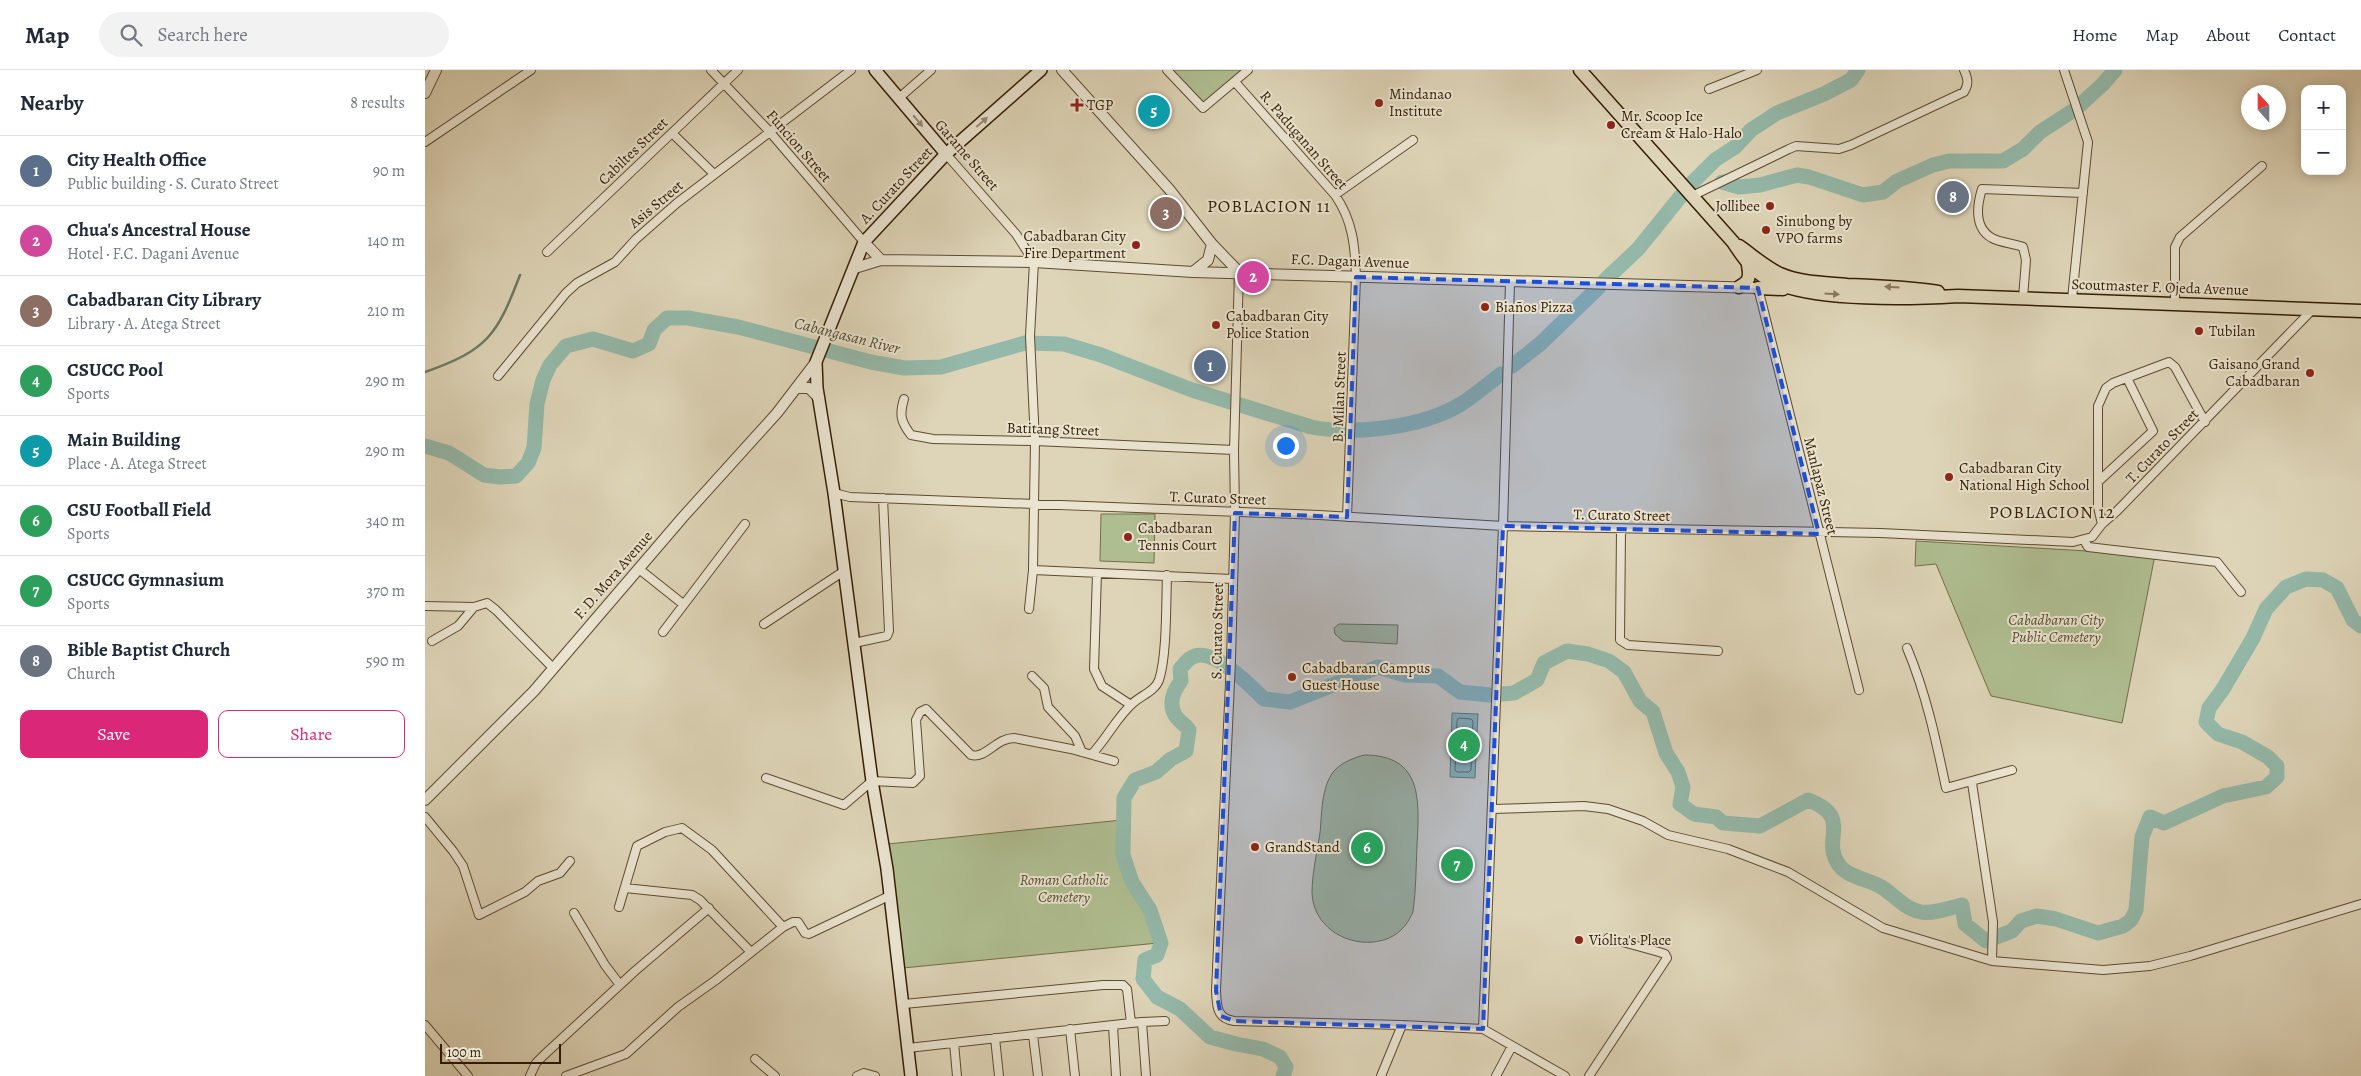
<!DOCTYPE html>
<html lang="en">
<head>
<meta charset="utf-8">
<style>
  body { margin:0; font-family:Alegreya,serif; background:#f2f2f3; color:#1f2937 }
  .controls { position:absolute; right:15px; top:15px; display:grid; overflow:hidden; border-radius:10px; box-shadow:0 2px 12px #0003 }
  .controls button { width:45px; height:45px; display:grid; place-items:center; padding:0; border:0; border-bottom:1px solid #e0e1e3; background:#fff; color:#1f2937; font:25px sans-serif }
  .compass { position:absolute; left:1816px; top:15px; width:45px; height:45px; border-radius:50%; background:#fff; box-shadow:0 2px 12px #0003; rotate:339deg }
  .scale { position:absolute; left:15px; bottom:12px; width:121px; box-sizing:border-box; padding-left:5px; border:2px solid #341d00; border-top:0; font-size:14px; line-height:18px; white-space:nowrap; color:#341d00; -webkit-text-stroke:4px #eae4d1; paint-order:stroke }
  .you { position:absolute; left:860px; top:375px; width:18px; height:18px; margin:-12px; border:4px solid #fff; border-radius:50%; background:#1a73e8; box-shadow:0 0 0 8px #1a73e833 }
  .badge { display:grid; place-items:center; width:32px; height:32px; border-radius:50%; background:#db2777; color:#fff; font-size:16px; font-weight:700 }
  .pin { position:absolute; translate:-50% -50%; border:2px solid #fff; box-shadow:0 1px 5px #0006 }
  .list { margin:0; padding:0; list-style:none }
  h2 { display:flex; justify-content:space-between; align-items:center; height:65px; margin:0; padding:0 20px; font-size:21px }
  h2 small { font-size:16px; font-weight:400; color:#747a83 }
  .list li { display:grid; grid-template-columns:32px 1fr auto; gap:15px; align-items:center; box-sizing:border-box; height:70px; padding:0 20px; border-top:1px solid #e0e1e3 }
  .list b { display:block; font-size:19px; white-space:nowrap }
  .list p { margin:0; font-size:16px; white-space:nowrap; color:#747a83 }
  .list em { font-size:16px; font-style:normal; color:#747a83 }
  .actions { display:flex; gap:10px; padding:15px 20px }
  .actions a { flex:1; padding:11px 0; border:1px solid #db2777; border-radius:10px; text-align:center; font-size:18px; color:#db2777 }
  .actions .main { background:#db2777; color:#fff }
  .icon { flex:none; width:28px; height:28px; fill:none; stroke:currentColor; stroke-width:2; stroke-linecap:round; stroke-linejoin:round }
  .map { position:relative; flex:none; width:1936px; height:1006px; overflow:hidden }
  header { display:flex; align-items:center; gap:30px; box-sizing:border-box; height:70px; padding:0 25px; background:#fff; border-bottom:1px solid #e0e1e3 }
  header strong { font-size:24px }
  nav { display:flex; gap:28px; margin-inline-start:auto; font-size:18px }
  .search { width:350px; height:45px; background:#f2f2f3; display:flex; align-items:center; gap:12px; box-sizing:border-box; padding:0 18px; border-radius:28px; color:#747a83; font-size:19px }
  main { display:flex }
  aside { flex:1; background:#fff }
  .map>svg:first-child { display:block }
  .green { fill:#afbe91; stroke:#726e48 }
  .water { fill:#94b9aa; stroke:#6e7b66 }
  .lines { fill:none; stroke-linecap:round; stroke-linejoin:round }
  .shore { stroke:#646b55; stroke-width:1 }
  .stream { stroke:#6e7b66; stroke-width:2.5 }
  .river { stroke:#94b9aa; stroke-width:15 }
  .minor-casing { stroke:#5e4b2e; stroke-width:10 }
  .tertiary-casing { stroke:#5e4b2e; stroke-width:12 }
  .secondary-casing { stroke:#341d00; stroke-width:14 }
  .trunk-casing { stroke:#341d00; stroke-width:15 }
  .minor { stroke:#eae4d1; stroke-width:8 }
  .tertiary { stroke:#eae4d1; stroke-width:10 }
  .secondary { stroke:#eae4d1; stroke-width:11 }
  .trunk { stroke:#ded5b8; stroke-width:12 }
  .oneway { fill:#988a73 }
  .oneway2 { fill:#89795c }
  .marked { fill:#1d4ed8; fill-opacity:0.2; stroke:#1d4ed8; stroke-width:4; stroke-dasharray:10 6; stroke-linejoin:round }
  .poi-dot { fill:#8f2418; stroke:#eae4d1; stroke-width:2 }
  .labels { text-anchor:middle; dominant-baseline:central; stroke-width:4; stroke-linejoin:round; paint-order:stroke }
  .poi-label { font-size:15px; fill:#341d00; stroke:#eae4d1; text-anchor:start }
  .street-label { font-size:15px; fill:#341d00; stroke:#eae4d1 }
  .park-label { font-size:15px; font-style:italic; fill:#594d2c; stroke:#eae4d1 }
  .water-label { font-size:16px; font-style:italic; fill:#514c33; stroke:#eae4d1 }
  .quarter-label { font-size:18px; letter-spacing:1px; fill:#341d00; stroke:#eae4d1 }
</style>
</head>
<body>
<header>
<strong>Map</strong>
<div class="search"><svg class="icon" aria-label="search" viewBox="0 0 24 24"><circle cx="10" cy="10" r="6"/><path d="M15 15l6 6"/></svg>Search here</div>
<nav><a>Home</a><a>Map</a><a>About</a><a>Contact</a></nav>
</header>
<main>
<aside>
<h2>Nearby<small>8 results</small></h2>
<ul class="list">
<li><span class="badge" style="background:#5c6f8a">1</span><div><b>City Health Office</b><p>Public building · S. Curato Street</p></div><em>90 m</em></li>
<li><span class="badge" style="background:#d1479c">2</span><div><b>Chua's Ancestral House</b><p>Hotel · F.C. Dagani Avenue</p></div><em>140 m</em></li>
<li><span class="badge" style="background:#8d6e63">3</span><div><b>Cabadbaran City Library</b><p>Library · A. Atega Street</p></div><em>210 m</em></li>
<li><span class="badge" style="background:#2e9e5b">4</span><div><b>CSUCC Pool</b><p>Sports</p></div><em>290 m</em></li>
<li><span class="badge" style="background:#0f9aa8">5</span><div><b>Main Building</b><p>Place · A. Atega Street</p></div><em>290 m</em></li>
<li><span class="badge" style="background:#2e9e5b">6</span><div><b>CSU Football Field</b><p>Sports</p></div><em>340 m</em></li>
<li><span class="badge" style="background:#2e9e5b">7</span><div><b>CSUCC Gymnasium</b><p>Sports</p></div><em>370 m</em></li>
<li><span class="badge" style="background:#6b7280">8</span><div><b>Bible Baptist Church</b><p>Church</p></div><em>590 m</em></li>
</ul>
<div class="actions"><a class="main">Save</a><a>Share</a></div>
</aside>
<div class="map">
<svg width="1936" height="1006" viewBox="0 0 1936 1006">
  <rect width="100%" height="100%" fill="#ded5b8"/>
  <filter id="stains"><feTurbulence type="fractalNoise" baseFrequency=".004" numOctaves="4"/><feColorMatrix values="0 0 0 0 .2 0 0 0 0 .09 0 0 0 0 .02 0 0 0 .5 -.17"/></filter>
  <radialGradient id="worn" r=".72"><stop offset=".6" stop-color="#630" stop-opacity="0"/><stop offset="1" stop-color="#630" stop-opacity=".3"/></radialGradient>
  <!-- green -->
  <path class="green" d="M746,0H819L778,34Z
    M676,444H730L729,493L675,491Z
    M1491,471L1730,485L1697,653L1566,626L1511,494L1490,496Z
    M914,554L973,555L972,574L918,571L910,564L909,558Z
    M939,685C999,685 994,732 992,776C991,798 991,820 988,842C980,860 968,870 948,872C919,875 888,855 887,823C887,804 892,782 895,763C897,743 896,717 909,701C917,692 929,688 939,685Z
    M697,750L694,786L704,815L724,842L733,873L478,898L463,774Z"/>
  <!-- water -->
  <path class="water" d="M1027,643L1053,644L1050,708L1025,707Z"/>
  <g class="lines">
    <!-- shore -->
    <path class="shore" d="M1034,648L1046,649L1048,651L1046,700L1044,702H1032L1030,700L1032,651Z"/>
    <!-- stream -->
    <path class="stream" d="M0,302C63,280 72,265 95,205"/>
    <!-- river -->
    <path class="river" d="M1653,37L1678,14L1690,0
      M1297,112L1314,117L1335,115L1372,105L1384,107L1438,125L1458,122L1472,111L1508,95L1524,91H1578L1598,79L1615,62L1649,40
      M1267,113L1290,90L1310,77L1326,60L1352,43L1399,24L1426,10L1433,0
      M1180,210L1213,179L1256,126
      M1087,296L1115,274L1174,217
      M0,376L24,383L59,405L75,407L91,406L103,393L109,378L112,334L118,310L125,295L141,276L168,269L208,281L224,274L229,260L242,248H263L313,257L446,292L479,298L516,297L600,273L639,274L676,285L767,320L886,357C929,365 997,358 1036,334C1050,325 1063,314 1076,304
      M858,1006L861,997L855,987L838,979L811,974L785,967L755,939L732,927L718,909L720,890L732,885L736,873L725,840L707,812L698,785L699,728L710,710L731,702L746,689L761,681L764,660C760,654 753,651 750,645C743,633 749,620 756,611L755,599C758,596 762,590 766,588C785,574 826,616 839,629L865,632L953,597L980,605L1013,606L1035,622L1065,625L1089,623L1112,610L1119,593L1142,581L1163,584L1184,591L1199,602L1215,631L1228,642L1241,683L1253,702L1258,717L1255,734L1269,744L1291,747L1298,753L1335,756L1383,730C1429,747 1395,769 1414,795C1423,808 1445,809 1458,818C1470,826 1480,839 1496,842C1508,844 1525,838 1537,835L1540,854L1561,871L1587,861L1596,851L1612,846L1631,849L1673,863L1698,856L1706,850L1711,840L1717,767L1725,747L1739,753L1798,726L1841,717L1852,707V696L1843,687L1817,672L1793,664L1781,652L1784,638L1798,619L1828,568L1841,539L1861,517L1881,509L1898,510L1912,518L1928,550L1936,556"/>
    <defs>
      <path id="minor" d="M286,0L344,61L439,172
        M742,0L778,38L823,0
        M1639,0L1663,72L1647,229
        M810,12L910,125C928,151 930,176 931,207L922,447
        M1284,19L1332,0
        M474,28L506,0
        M247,63L289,104
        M0,72L106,0
        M521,84L591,164L609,192L605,266L610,371L608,500L807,509
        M910,125L988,70
        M1267,126L1364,79L1371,76L1414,79L1426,75L1539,22C1544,14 1543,9 1539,0
        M122,182L313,0
        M814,202L809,380L810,443L806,590L791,921C792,936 791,948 809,951L977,955L1058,959L1140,1006
        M1333,218L1434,620
        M1598,228L1601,190L1598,177C1590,174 1573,172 1567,168C1549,158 1552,135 1557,119L1658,123
        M1750,234V177L1755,167L1837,96
        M73,306L141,223L152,213L190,192L211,169L252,133L426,0
        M479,329C474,345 476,352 486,365L508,369L610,371L809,380
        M1675,410L1728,361L1702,308
        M409,423L425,427L894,445L1078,456L1455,463L1648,472L1667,467L1677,454L1692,441L1888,239
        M1677,454L1673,437V336L1681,318L1688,313L1744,292L1750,297L1780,352
        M1196,459L1195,570L1203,575L1293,581
        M1659,470L1663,477L1792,492L1816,522
        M214,499L258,534
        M672,503L669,599L677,616L706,635
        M0,536L49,537L62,533L71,540L128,598
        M604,539L608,500
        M339,554L419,501
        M238,562L320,454
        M7,571L33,556L49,537
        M429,573L462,566L464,561L458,428
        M1482,578C1501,623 1511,670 1521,718L1587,700
        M607,606L619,618L623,637L650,666L657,682
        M667,684C682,668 692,647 708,633C717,625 730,621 734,610C742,586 741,533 742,505
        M341,708L419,735L447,711L488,713L495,706L491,650L495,642L501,639L546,685C561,689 571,668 589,668L646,679L689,691
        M1547,713L1568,852L1567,891
        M1068,739L1159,736L1183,739L1218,751L1243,765L1303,779L1363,802L1458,858L1567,891L1678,900L1725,896L1765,886L1936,834
        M0,747L28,781L38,796L54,845L100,822L113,811L135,803L145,791
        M200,818L267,825L275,830L326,882
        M194,837L212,776L240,762L257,758L287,780L358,857L368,852H373L380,863L384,864L464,826
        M149,843L180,895L195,915
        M479,934L678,915H698L702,919L706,953L483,978
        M717,952L740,951
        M706,953L717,952L721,1006
        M0,955L43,1006
        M688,956L691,1006
        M645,959L650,1006
        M1058,959L1078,456L1085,212
        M608,965L613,1006
        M570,968L574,1006
        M529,973L532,1006
        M330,989L350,1006
        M105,1006L111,993L119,985L210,901L284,838
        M141,1006L201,984L253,937L291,910L358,857
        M432,1006L439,1003L450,1006
        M956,1006L977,955
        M1071,1006L1087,976
        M1164,1006L1242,888L1240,884L1234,882L1183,868"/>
      <path id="tertiary" d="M637,0L744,119L787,174L814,202
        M0,23L11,0
        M439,172L456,190
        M430,198L456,190L609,192L768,202L1333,218
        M768,202L783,190L787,174
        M371,318H384L394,328
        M0,730L109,621L258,447L352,343L391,292"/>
      <path id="secondary" d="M450,0L521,84
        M486,1006L462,799L447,711L409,423L392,318L391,292L439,172L521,84L616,0"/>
      <path id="trunk" d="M1155,0L1308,172C1319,189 1330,205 1351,213C1395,231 1484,229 1533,226L1936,241
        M1314,176C1327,185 1340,197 1355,204C1376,213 1400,213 1422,215C1453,216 1483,217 1513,222
        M1314,217C1325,211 1325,207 1323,195
        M1333,218L1358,219"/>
    </defs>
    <!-- minor casing -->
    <use href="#minor" class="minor-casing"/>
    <!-- tertiary casing -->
    <use href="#tertiary" class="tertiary-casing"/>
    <!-- secondary casing -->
    <use href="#secondary" class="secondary-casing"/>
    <!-- trunk casing -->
    <use href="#trunk" class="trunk-casing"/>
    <!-- minor -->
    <use href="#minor" class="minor"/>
    <!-- tertiary -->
    <use href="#tertiary" class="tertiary"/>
    <!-- secondary -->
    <use href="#secondary" class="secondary"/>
    <!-- trunk -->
    <use href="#trunk" class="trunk"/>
  </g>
  <!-- one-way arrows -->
  <defs><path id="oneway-solid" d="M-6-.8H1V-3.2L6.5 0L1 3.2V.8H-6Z" transform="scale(1.25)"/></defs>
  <g class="oneway">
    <use href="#oneway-solid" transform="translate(493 51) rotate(50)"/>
    <use href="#oneway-solid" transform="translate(557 52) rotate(-41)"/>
  </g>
  <g class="oneway2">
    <use href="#oneway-solid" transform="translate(1467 217) rotate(-177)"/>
    <use href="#oneway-solid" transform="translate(1407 224) rotate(4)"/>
  </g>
  <!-- marked area -->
  <path class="marked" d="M931,207L1333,218L1394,464L1078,456L1058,959L809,951L796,946L791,921L810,443L922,447Z"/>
  <!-- markers -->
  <g class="poi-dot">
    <circle cx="954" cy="33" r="5"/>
    <path d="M649.5 27.5h5v5h5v5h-5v5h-5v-5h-5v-5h5z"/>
    <circle cx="1186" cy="55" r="5"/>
    <circle cx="1345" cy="136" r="5"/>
    <circle cx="1341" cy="160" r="5"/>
    <circle cx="711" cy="175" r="5"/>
    <circle cx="1060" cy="237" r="5"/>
    <circle cx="791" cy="255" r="5"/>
    <circle cx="1774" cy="261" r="5"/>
    <circle cx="1885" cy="303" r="5"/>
    <circle cx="1524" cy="407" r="5"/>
    <circle cx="703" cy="467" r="5"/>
    <circle cx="867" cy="607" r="5"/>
    <circle cx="830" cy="777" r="5"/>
    <circle cx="1154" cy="870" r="5"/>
  </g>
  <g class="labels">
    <!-- poi labels -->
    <g class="poi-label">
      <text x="964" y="24">Mindanao<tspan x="964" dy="17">Institute</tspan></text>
      <text x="662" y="35">TGP</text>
      <text x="1196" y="46">Mr. Scoop Ice<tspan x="1196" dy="17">Cream &amp; Halo-Halo</tspan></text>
      <text x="1335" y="136" text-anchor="end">Jollibee</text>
      <text x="1351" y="151">Sinubong by<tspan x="1351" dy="17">VPO farms</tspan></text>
      <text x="701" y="166" text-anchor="end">Cabadbaran City<tspan x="701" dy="17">Fire Department</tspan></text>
      <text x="1070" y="237">Biaños Pizza</text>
      <text x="801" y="246">Cabadbaran City<tspan x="801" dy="17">Police Station</tspan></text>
      <text x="1784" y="261">Tubilan</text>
      <text x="1875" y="294" text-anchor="end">Gaisano Grand<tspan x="1875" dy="17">Cabadbaran</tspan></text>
      <text x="1534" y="398">Cabadbaran City<tspan x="1534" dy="17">National High School</tspan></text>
      <text x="713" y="458">Cabadbaran<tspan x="713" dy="17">Tennis Court</tspan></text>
      <text x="877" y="598">Cabadbaran Campus<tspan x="877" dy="17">Guest House</tspan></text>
      <text x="840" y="777">GrandStand</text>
      <text x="1164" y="870">Violita's Place</text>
    </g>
    <!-- street labels -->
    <g class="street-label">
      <text transform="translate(879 70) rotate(49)">R. Paduganan Street</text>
      <text transform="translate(374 76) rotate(49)">Funcion Street</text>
      <text transform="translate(208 81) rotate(-44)">Cabiltes Street</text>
      <text transform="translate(542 85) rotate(49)">Garame Street</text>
      <text transform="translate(471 115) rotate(-47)">A. Curato Street</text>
      <text transform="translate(231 134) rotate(-40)">Asis Street</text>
      <text transform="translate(925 191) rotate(2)">F.C. Dagani Avenue</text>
      <text transform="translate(1735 217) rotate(2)">Scoutmaster F. Ojeda Avenue</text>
      <text transform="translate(914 327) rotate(-88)">B. Milan Street</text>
      <text transform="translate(628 359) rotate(2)">Batitang Street</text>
      <text transform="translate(1737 376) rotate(-46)">T. Curato Street</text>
      <text transform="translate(1396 416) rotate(76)">Manlapaz Street</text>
      <text transform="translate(793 428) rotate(2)">T. Curato Street</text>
      <text transform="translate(1197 445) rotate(1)">T. Curato Street</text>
      <text transform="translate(188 505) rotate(-49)">F. D. Mora Avenue</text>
      <text transform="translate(792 561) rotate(-89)">S. Curato Street</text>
    </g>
    <!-- park labels -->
    <g class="park-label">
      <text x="1631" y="550">Cabadbaran City<tspan x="1631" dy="17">Public Cemetery</tspan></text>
      <text x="639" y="810">Roman Catholic<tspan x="639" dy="17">Cemetery</tspan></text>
    </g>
    <!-- water labels -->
    <g class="water-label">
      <text transform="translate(422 266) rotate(14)">Cabangasan River</text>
    </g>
    <!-- quarter labels -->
    <g class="quarter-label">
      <text x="844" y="136">POBLACION 11</text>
      <text x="1627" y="442">POBLACION 12</text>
    </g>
  </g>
  <rect width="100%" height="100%" filter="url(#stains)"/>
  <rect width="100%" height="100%" fill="url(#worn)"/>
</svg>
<div class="controls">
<button>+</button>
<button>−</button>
</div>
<svg class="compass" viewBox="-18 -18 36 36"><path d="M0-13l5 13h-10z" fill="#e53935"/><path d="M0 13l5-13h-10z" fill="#747a83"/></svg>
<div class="scale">100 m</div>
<div class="you"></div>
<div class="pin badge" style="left:785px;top:296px;background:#5c6f8a">1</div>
<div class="pin badge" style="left:828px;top:207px;background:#d1479c">2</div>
<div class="pin badge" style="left:741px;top:143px;background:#8d6e63">3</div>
<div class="pin badge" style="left:1039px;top:675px;background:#2e9e5b">4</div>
<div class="pin badge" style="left:729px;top:41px;background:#0f9aa8">5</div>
<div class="pin badge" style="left:942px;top:778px;background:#2e9e5b">6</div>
<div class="pin badge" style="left:1032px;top:795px;background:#2e9e5b">7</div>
<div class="pin badge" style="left:1528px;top:127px;background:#6b7280">8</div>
</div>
</main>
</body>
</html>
